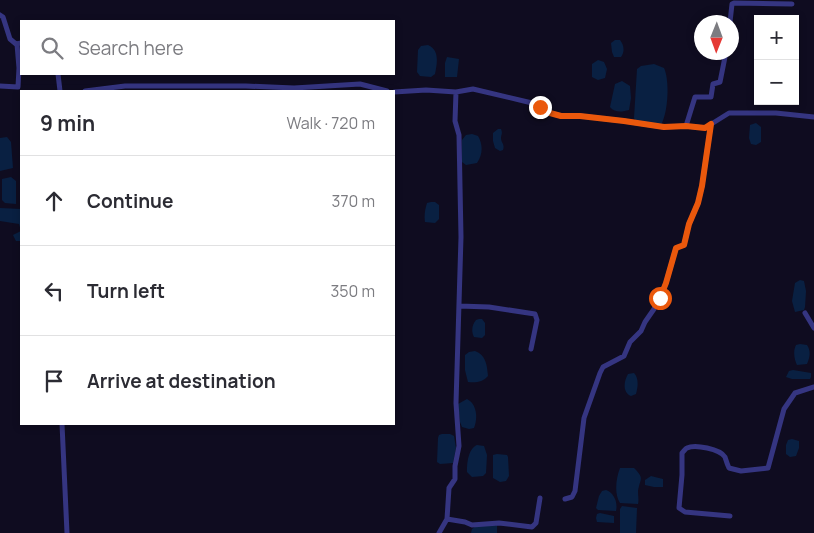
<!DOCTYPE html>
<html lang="en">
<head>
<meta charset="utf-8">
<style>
  body { margin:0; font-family:Manrope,sans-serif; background:#f2f2f3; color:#2b2b33 }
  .controls { position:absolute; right:15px; top:15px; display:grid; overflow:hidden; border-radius:0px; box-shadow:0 2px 8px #0003 }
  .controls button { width:45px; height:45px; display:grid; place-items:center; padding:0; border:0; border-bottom:1px solid #e1e1e2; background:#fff; color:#2b2b33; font:25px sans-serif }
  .compass { position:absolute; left:694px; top:15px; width:45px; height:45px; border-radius:50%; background:#fff; box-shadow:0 2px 8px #0003; rotate:181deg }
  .stop { position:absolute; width:15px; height:15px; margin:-11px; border:4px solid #ea580c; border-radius:50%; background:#fff }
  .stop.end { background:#ea580c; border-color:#fff; box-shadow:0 1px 5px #0008 }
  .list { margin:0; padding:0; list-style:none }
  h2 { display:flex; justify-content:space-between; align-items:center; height:65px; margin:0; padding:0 20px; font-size:21px }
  h2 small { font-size:16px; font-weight:400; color:#7c7c81 }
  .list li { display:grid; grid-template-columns:32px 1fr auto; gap:15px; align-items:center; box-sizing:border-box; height:90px; padding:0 20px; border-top:1px solid #e1e1e2 }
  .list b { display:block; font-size:19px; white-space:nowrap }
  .list em { font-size:16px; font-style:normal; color:#7c7c81 }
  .icon { flex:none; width:28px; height:28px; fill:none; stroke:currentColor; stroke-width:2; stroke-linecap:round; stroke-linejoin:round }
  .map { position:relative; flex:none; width:814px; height:533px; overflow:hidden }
  .search { position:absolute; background:#fff; box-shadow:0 2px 8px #0003; left:20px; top:20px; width:375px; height:55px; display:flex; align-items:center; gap:12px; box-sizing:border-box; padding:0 18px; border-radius:0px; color:#7c7c81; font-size:19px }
  .panel { position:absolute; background:#fff; box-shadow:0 2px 8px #0003; left:20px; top:90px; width:375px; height:335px; border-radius:0px }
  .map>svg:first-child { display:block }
  .water { fill:#092042 }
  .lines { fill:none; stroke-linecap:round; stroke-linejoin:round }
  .minor { stroke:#353581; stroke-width:5 }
  .route { stroke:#ea580c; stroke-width:6 }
</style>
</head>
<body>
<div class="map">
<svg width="814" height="533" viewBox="0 0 814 533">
  <rect width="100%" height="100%" fill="#0f0c20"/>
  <!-- water -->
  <path class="water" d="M615,40H620C624,45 625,52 621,57H614L612,52L611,43Z
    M428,45C440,50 437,64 435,74L431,77L420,76L417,72L418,50L421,46Z
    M447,57L459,59L457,77H445V63Z
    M598,60L604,62L607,69L605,78L598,80L592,77V64Z
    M654,64L664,68C670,81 668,113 661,125L635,120L634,118L637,69L641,66Z
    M622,81L630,86L631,98L629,110C622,112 615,113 610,107L615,84Z
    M756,123L761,127V142L756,145L751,144L749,138L750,125Z
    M498,129H501C503,134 501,134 501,138C501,143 505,144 503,150L500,151L495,148L493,141V133Z
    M472,134L478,136C483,144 483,155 477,163L466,165L462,162V140L466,135Z
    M7,137L11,142L13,168L0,171V138Z
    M11,177L16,181V204L5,203L2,200V179Z
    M431,202H435L439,205V219L435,223L425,222C424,216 425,209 427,203Z
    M0,208L21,209V241H16L13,235L21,231L19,224L0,221Z
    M800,280L804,281L806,291L805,307L804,310L795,312L792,301L795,283Z
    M479,319H482L485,323V335L482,338L474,337C471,331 472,325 476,320Z
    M800,344L807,345C811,351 810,357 807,364L797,365C794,359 793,351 796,345Z
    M475,351C486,355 487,365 488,376C483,382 476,383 468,382L465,370V355L469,352Z
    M793,370L811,373V377L810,379H792L786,377L789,371Z
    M634,373C639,378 638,387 636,394L631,396C622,392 624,381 628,374Z
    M467,399C477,404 478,418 474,428L469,429L462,427L460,422L458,404Z
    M442,434H450L454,436L456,448L453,463L440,464L437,462L438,438L439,435Z
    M792,439L799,441V448L796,456L790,457L786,454V445L788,440Z
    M477,445L484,446L487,455L486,473L483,476L472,477L467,472C467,463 468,449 477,445Z
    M497,454L507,455L508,457L509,476L506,481L500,482L493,478V455Z
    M620,468H634C645,479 640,478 638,491C638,496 639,500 638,504L620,503C614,494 616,478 620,468Z
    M651,476L663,479V487H654L645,485V480Z
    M606,490C614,493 618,502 616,511L598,510L596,508L599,496L602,491Z
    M622,506L637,508L636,533H620V509Z
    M600,513L614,516V523L597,522L596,518L597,514Z
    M497,525V533H471L472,529L476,526Z"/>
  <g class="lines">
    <!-- minor -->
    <path class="minor" d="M0,15L3,17L10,39L16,44L21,43
      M730,22L732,4L734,3L792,4
      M58,74L60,91
      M0,86L18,87L19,68L17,44
      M85,91L125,86H246L294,88L360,84L387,91
      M394,92L426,90L456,92L473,89L532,103L550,113L561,116H580L624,121L663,127L686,126L705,128L729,113H776L814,117
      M686,126L695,97H711L713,84L720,82L726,52
      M459,306L489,307L535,314L537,320L531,349
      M805,313L814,328
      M62,424L67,533
      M565,499L572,497L575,491L584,418L600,373L603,367L624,356L630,342L641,331L645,322L654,309L666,283L676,248L684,245L689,224L698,203L702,186L711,124
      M730,516L685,512L679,508L682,475V453C683,452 686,448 687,448C695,444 720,449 725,457C726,460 727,464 729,468L741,471L768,468L784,409L795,393L814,387
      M447,519L465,522L472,525L499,523L532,527L536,523L540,498
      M439,533L447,519L449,488L455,479V466L459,446L456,403L461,237L459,135L455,121L456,92"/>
  </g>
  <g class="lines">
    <!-- route -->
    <path class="route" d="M540,107L550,113L561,116H580L624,121L664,127L686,126L705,128L711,124L702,186L698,203L689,224L684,245L676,248L666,283L660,298"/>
  </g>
</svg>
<div class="controls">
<button>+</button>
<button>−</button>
</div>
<svg class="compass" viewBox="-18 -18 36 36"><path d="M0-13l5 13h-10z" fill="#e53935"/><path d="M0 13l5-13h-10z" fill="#7c7c81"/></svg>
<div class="stop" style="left:660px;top:298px"></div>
<div class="stop end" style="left:540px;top:107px"></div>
<div class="search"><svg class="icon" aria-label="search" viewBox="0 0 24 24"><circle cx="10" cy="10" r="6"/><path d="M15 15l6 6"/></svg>Search here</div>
<section class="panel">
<h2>9 min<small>Walk · 720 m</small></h2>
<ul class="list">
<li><svg class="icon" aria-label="ahead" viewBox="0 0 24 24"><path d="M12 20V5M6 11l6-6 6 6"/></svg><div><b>Continue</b></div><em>370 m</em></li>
<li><svg class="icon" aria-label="left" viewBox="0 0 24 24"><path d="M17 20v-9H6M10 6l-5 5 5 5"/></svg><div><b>Turn left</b></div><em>350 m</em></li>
<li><svg class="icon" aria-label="arrive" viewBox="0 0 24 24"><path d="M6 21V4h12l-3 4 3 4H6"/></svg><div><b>Arrive at destination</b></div></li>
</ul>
</section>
</div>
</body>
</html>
